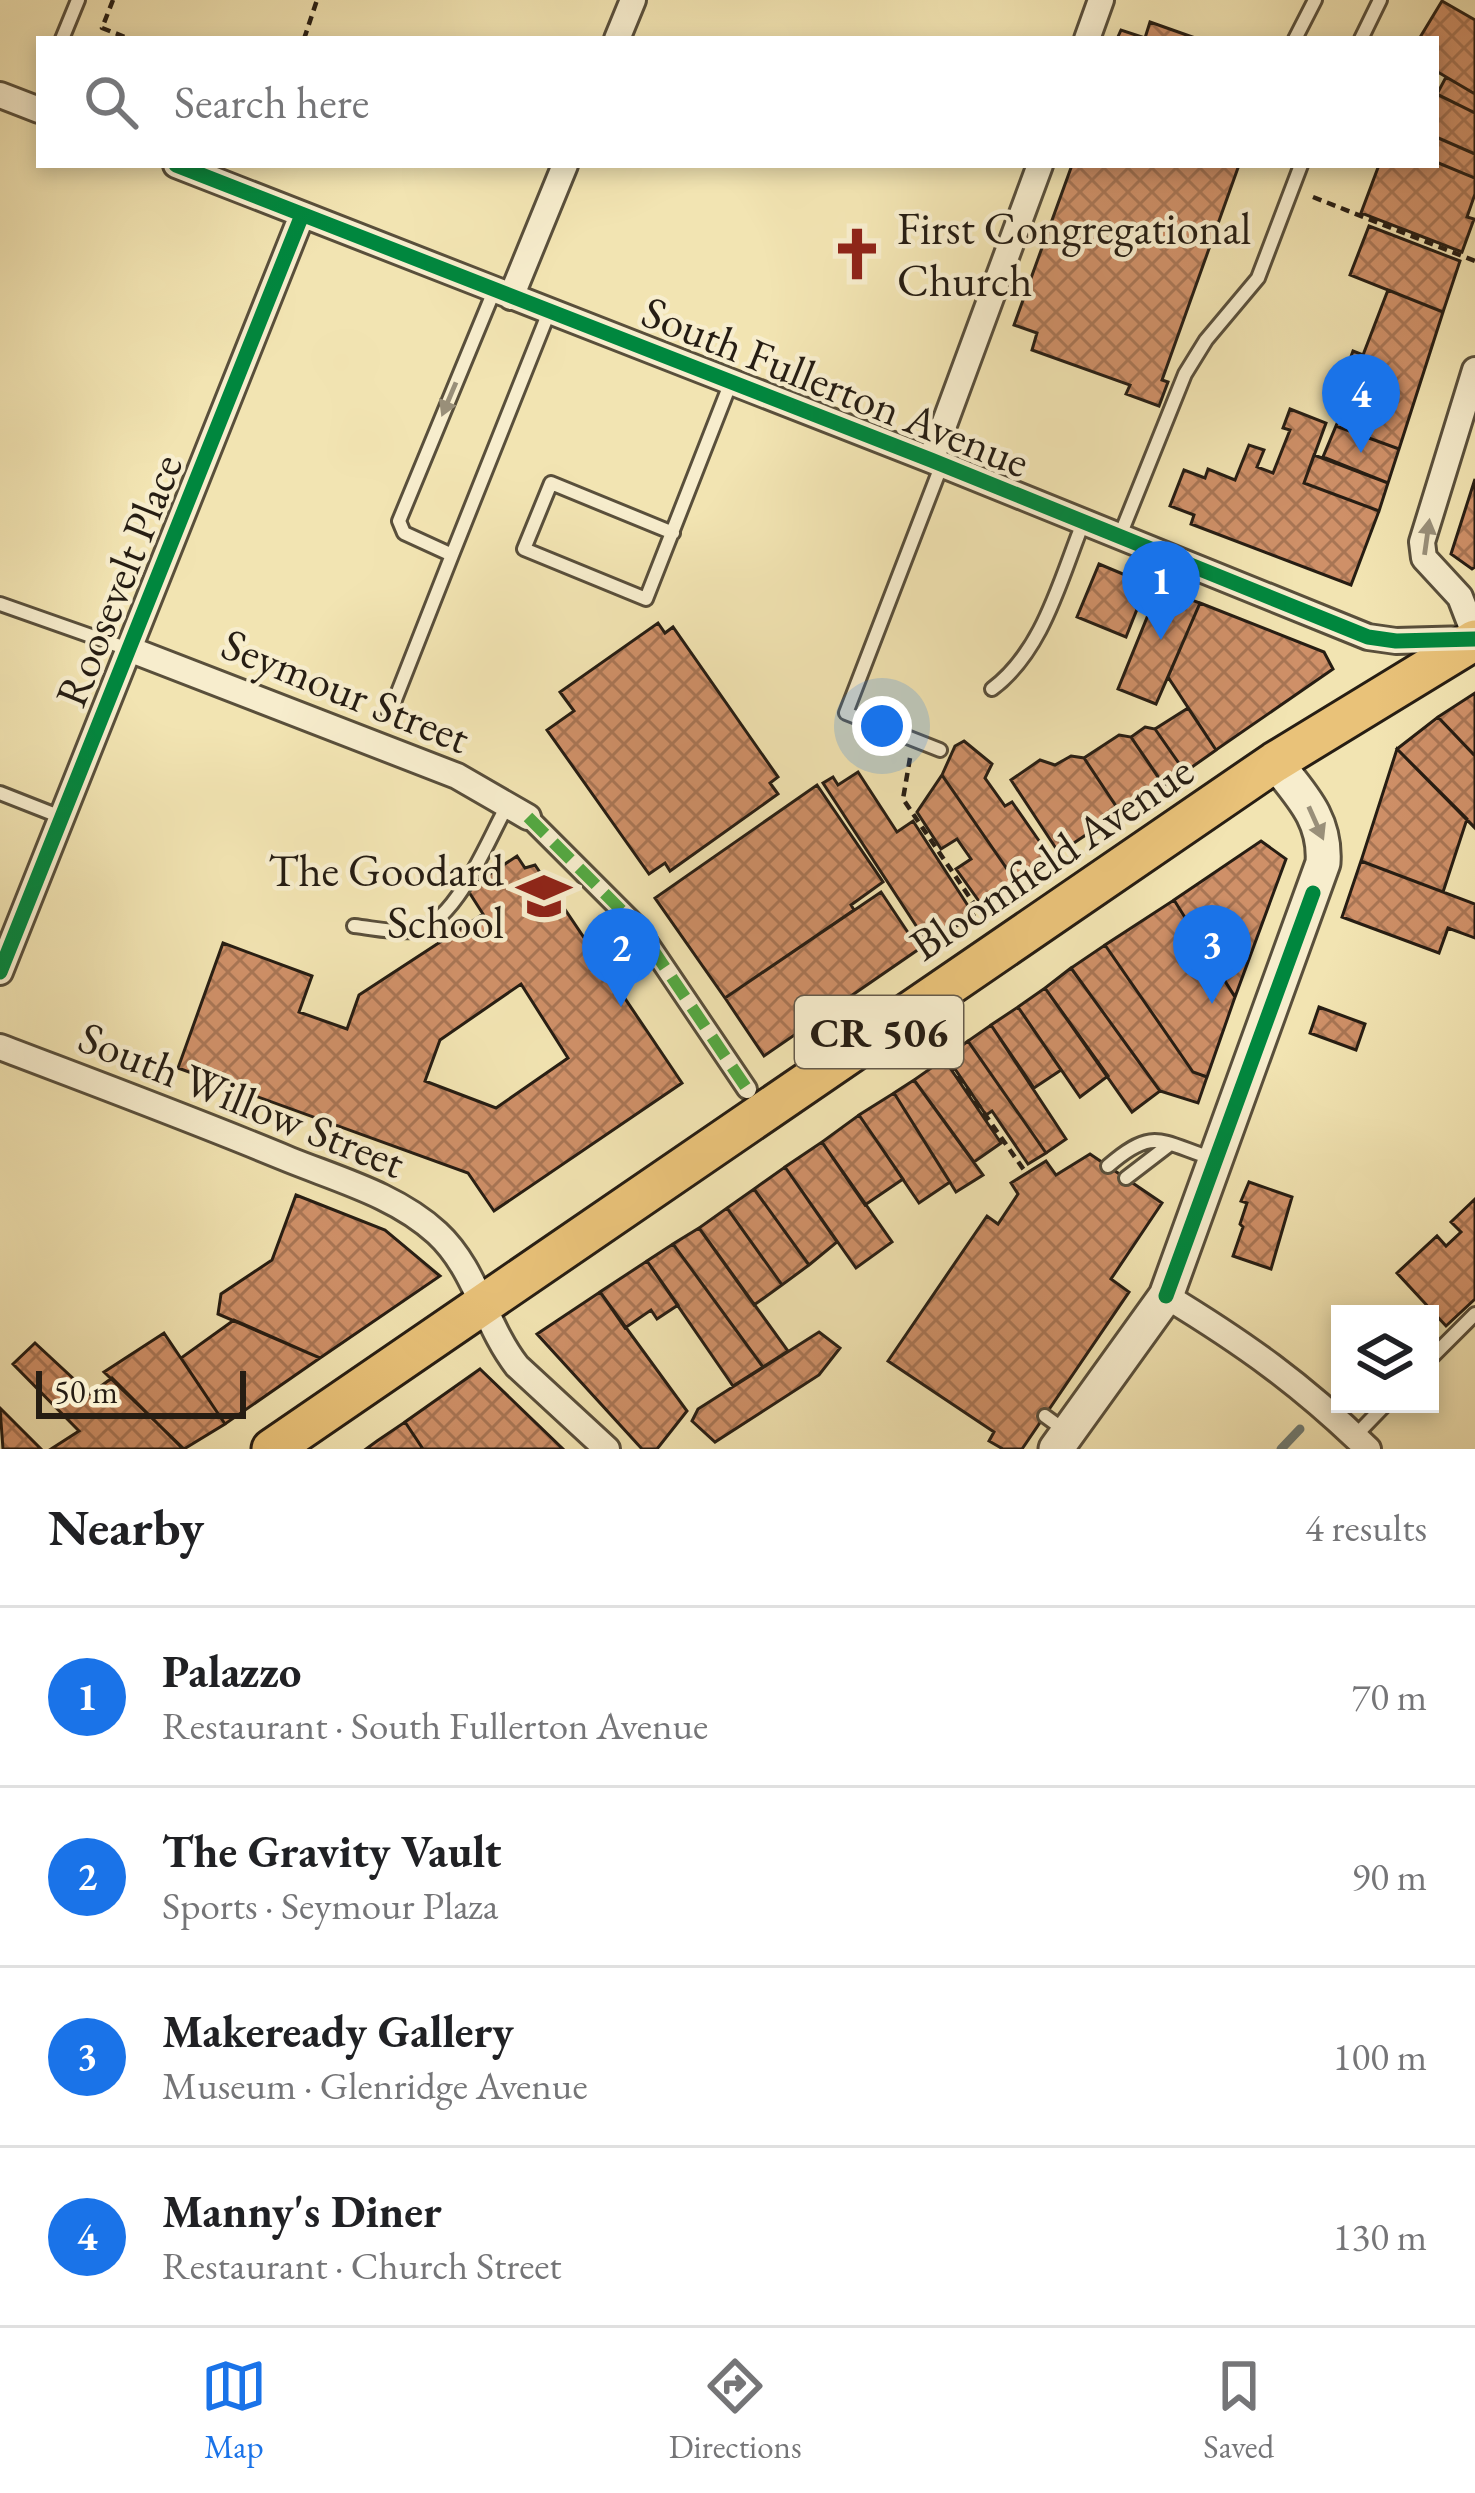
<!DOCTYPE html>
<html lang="en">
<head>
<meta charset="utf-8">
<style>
  body { margin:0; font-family:"EB Garamond",serif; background:#f2f2f2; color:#202124 }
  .controls { position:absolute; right:36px; bottom:36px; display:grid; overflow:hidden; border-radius:0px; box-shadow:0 6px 18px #0003 }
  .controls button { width:108px; height:108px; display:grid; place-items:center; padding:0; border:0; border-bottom:3px solid #e0e0e0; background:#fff; color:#202124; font:60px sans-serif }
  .scale { position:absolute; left:36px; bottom:30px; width:210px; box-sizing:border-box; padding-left:12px; border:6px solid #261d13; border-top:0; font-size:33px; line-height:42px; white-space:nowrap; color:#261d13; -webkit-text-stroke:9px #f7edcd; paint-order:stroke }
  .you { position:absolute; left:882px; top:726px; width:42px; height:42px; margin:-30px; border:9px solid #fff; border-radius:50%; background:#1a73e8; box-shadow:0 0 0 18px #1a73e833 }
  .badge { display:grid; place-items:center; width:78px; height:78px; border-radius:50%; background:#1a73e8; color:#fff; font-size:39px; font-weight:700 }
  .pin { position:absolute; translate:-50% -99px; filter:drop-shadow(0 3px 6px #0008) }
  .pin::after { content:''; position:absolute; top:63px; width:42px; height:36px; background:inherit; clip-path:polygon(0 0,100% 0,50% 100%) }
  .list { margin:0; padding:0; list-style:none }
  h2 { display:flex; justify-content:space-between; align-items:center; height:156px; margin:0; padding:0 48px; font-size:51px }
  h2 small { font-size:39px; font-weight:400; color:#757577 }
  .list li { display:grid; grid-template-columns:78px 1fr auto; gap:36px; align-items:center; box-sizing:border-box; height:180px; padding:0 48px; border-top:3px solid #e0e0e0 }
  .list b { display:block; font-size:45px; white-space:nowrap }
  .list p { margin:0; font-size:39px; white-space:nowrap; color:#757577 }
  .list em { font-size:39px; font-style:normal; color:#757577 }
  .icon { flex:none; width:66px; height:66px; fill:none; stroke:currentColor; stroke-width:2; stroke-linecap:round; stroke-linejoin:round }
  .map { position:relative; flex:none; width:1475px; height:1449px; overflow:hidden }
  .search { position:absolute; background:#fff; box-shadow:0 6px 18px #0003; left:36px; right:36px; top:36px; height:132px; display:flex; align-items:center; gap:30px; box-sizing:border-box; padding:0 42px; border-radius:0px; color:#757577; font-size:45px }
  .sheet { height:876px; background:#fff }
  nav { display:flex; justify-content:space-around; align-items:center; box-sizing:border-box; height:168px; border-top:3px solid #e0e0e0; background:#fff; font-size:33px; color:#757577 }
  nav a { display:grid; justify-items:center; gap:6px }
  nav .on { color:#1a73e8 }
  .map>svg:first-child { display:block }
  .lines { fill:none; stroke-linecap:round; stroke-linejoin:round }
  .stream { stroke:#6f7c75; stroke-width:9 }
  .building { fill:url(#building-cross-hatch); stroke:#261d13; stroke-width:3; fill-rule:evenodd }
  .service-casing { stroke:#594f3b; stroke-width:18 }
  .pedestrian-casing { stroke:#594f3b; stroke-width:24 }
  .minor-casing { stroke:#594f3b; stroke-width:30 }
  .tertiary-casing { stroke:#594f3b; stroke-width:39 }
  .primary-casing { stroke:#261d13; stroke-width:45 }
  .path { stroke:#261d13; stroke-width:4.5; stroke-dasharray:9 6; stroke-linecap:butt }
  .service { stroke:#f7edcd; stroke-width:12 }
  .pedestrian { stroke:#f7edcd; stroke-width:18 }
  .minor { stroke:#f7edcd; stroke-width:24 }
  .tertiary { stroke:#f7edcd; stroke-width:33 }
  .primary { stroke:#e9c279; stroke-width:39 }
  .quiet { stroke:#53a942; stroke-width:12; stroke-dasharray:24 12; stroke-linecap:butt }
  .cycleway-casing { stroke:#f7edcd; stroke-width:22 }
  .cycleway { stroke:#00873e; stroke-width:15 }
  .oneway { fill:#998f79 }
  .labels { text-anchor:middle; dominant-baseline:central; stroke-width:9; stroke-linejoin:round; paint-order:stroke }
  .shield { fill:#f7edcd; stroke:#655b4b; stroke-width:3 }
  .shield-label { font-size:42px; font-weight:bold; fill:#261d13 }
  .poi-label { font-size:45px; fill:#261d13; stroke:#f7edcd; text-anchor:start }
  .street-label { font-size:45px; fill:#261d13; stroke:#f7edcd }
</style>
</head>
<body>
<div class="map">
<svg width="1475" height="1449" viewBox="0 0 1475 1449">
  <defs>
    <pattern id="building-cross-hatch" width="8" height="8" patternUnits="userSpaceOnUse" patternTransform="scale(3)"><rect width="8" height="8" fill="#cf9068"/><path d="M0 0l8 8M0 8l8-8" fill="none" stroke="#a87554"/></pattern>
  </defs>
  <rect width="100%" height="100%" fill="#f2e4b2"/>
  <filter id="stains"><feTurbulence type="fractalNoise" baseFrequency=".00167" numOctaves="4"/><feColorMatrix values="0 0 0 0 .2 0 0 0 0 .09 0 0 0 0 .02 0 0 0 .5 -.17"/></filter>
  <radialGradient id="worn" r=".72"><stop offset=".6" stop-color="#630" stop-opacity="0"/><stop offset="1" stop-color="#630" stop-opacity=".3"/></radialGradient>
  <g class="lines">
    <!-- stream -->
    <path class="stream" d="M1281,1449L1300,1429"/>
  </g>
  <!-- building -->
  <path class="building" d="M1442,1L1475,20V94L1436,71V39H1419Z
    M1150,22L1198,39H1117L1121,30L1145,38Z
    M1446,77L1475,94V113L1437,94Z
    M1436,94L1475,113V154L1436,137Z
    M1436,137L1475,154V178L1436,162Z
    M1436,162L1475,178V194L1467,217L1474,219L1462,252L1361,213L1379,165Z
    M1072,165H1239L1162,380L1168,382L1159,406L1126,394L1130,385L1032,350L1037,333L1014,325Z
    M1369,226L1460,261L1443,312L1350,275Z
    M1388,290L1443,312L1399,449L1336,426L1354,380L1344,376L1353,351L1363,355Z
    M1290,409L1326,423L1304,483L1379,511L1351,585L1191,524L1194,515L1170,506L1184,470L1205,478L1208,469L1235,480L1249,445L1264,450L1257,467L1273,473L1290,430L1283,428Z
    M1336,426L1399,449L1388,483L1323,457Z
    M1314,455L1388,483L1379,511L1304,483Z
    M1475,479V567L1472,569L1451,554Z
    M1099,564L1147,584L1126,637L1077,617Z
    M1159,588L1200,603L1156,704L1118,689Z
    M1200,603L1324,652L1333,669L1216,750L1168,677Z
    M658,623L665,633L673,627L778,777L770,783L778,794L670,871L665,863L649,874L547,730L574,711L560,692Z
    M1475,693V756L1438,717Z
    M1188,708L1216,750L1185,772L1155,729Z
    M1438,717L1475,756V828L1397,749Z
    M1145,727L1155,729L1185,772L1164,786L1131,737Z
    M1119,735L1131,737L1161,781L1120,812L1084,758Z
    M964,741L992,764L985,778L1005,806L1012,802L1051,858L1016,882L942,775L955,746Z
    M1397,749L1467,819L1443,892L1361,861Z
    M1071,756L1084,758L1120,812L1059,853L1011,780L1040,760L1055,765Z
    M858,772L897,832L913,821L974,915L928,944L823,783L833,777L838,785Z
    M942,775L1016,882L981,904L956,869L971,859L957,839L941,849L917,812Z
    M817,785L883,882L851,905L854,910L725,998L655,898Z
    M1261,841L1286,859L1235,997L1174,900Z
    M517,856L525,868L535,865L682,1083L494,1211L468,1173L178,1068L223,943L312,976L299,1012L347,1029L359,995L483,914L467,889ZM521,984L568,1058L496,1108L425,1081L440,1040Z
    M1361,861L1475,904V938L1448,928L1439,953L1342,917Z
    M881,892L919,949L764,1056L725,998Z
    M1174,900L1235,997L1207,1077L1193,1072L1105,945Z
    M1105,945L1193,1072L1207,1077L1198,1103L1160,1091L1071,968Z
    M1071,968L1160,1091L1132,1112L1045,988Z
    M1045,988L1108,1076L1080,1097L1018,1007Z
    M1018,1007L1061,1070L1034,1088L991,1025Z
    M1319,1007L1365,1024L1356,1050L1310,1033Z
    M991,1025L1066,1139L1046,1153L968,1041Z
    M968,1041L1046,1153L1028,1164L992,1111L986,1115L947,1057Z
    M944,1059L1001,1143L974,1162L914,1080Z
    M914,1080L983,1175L956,1192L894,1093Z
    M894,1093L950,1182L919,1203L859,1115Z
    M859,1115L903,1179L865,1205L822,1142Z
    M822,1142L892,1242L856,1268L785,1167Z
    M1090,1154L1162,1203L1111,1279L1129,1292L1022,1449H1003L989,1441L994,1432L888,1361L987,1216L998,1224L1018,1194L1011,1183L1046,1161L1056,1175Z
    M785,1167L837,1242L809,1265L754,1189Z
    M1249,1182L1292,1197L1271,1269L1233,1256L1243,1227L1240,1224L1247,1203L1241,1201Z
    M754,1189L809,1265L782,1285L727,1208Z
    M296,1195L385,1230L440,1276L320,1358L218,1314L221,1294L272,1260Z
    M1475,1199V1299L1446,1326L1397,1273L1437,1236L1446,1246L1461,1232L1451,1222Z
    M727,1208L782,1285L754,1305L699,1228Z
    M699,1228L788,1351L763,1367L673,1244Z
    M673,1244L763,1367L733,1386L647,1261Z
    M647,1261L678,1305L657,1319L651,1310L625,1328L600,1292Z
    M600,1292L687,1411L657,1449H642L537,1334Z
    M234,1320L320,1358L225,1424L181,1358Z
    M819,1332L840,1348L819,1375L715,1442L692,1421L698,1409Z
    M164,1333L225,1424L184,1449L104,1372Z
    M35,1343L90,1394L112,1378L183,1449H51L79,1431L13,1364Z
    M480,1369L563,1449H423L405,1422Z
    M0,1408L41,1449H3Z
    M405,1422L423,1449H366L377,1441Z"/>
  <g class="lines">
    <defs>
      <path id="service" d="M62,39L78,0
        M1295,39L1315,0
        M1361,39L1380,0
        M494,291L399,521L404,533L452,555L549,312
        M673,533L551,483L524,549L646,599L731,382
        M1119,538L1185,374L1206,340L1258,278L1301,165
        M0,604L128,649
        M992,689C1043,651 1060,580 1083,523
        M389,715L452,555
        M940,750L846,713L942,464
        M0,793L61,817
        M354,926C373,928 393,933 412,931C455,927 487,841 507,806
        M1108,1166C1154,1126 1160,1142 1214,1159
        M1126,1178L1169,1145
        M1430,1359L1475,1314
        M1045,1416L1067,1432
        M1355,1436L1386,1404"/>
      <path id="pedestrian" d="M528,817L637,926L747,1089"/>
      <path id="minor" d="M617,39L633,0
        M1087,39L1101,0
        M0,95L39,110
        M176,165L931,460L1368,637L1396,641L1469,639
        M511,297L565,165
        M1475,370L1422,542L1424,558L1460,597L1475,636
        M931,460L1040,165
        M129,649L457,776L528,817
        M0,972L302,215
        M0,1047C97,1084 194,1120 290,1160C340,1180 397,1196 437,1233C476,1269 485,1325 517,1366L607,1449
        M1166,1296C1245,1344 1301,1384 1368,1449"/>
      <path id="tertiary" d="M1056,1449L1166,1296L1323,863C1326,819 1301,795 1275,762"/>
      <path id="primary" d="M272,1449L1275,762L1475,640"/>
    </defs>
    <!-- service casing -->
    <use href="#service" class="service-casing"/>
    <!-- pedestrian casing -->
    <use href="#pedestrian" class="pedestrian-casing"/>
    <!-- minor casing -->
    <use href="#minor" class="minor-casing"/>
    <!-- tertiary casing -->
    <use href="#tertiary" class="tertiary-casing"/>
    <!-- primary casing -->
    <use href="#primary" class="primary-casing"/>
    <!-- path -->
    <path class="path" d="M113,0L102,28L130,39
      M304,39L317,0
      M1313,197L1475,261
      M910,758L903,799L981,914
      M932,1039L1024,1170"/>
    <!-- service -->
    <use href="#service" class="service"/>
    <!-- pedestrian -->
    <use href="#pedestrian" class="pedestrian"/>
    <!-- minor -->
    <use href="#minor" class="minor"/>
    <!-- tertiary -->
    <use href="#tertiary" class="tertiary"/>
    <!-- primary -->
    <use href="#primary" class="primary"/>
    <!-- quiet -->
    <path class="quiet" d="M528,817L637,926L747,1089"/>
    <defs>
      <path id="cycleway" d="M176,165L931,460L1368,637L1396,641L1475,639
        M0,972L302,215
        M1166,1296L1313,893"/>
    </defs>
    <!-- cycleway casing -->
    <use href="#cycleway" class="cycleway-casing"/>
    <!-- cycleway -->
    <use href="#cycleway" class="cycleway"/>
  </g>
  <!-- one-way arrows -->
  <defs><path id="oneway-solid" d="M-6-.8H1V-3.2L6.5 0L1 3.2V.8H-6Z" transform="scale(3)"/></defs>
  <g class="oneway">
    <use href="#oneway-solid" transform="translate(449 399) rotate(113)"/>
    <use href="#oneway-solid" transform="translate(1427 537) rotate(-82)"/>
    <use href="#oneway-solid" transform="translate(1316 823) rotate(66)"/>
  </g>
  <!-- icons -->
  <defs>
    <symbol id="church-bare" viewBox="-9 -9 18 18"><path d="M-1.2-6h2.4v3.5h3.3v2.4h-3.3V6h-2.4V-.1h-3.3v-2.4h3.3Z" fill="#8f2418" stroke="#f7edcd" stroke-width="2.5" paint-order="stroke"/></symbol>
    <symbol id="school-bare" viewBox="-9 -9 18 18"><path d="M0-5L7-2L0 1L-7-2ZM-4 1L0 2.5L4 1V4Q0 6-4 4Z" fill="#8f2418" stroke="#f7edcd" stroke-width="2.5" paint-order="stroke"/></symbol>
  </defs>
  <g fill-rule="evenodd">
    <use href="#church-bare" x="819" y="216" width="76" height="76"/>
    <use href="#school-bare" x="506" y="858" width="76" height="76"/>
  </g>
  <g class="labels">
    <!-- shield labels -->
    <rect class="shield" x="795" y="996" width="168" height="72" rx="9"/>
    <g class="shield-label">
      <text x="879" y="1032">CR 506</text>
    </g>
    <!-- poi labels -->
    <g class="poi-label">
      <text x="897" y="228">First Congregational<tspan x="897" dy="52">Church</tspan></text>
      <text x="504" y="870" text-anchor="end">The Goodard<tspan x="504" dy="52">School</tspan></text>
    </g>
    <!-- street labels -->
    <g class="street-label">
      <text transform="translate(836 386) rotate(22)">South Fullerton Avenue</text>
      <text transform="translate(118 580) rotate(-68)">Roosevelt Place</text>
      <text transform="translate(346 690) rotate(22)">Seymour Street</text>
      <text transform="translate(1051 857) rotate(-34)">Bloomfield Avenue</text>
      <text transform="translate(242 1099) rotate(22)">South Willow Street</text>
    </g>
  </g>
  <rect width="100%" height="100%" filter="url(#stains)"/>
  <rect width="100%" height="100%" fill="url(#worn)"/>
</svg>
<div class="controls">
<button><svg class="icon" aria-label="layers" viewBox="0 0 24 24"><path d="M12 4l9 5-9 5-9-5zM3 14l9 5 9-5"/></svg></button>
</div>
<div class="scale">50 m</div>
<div class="you"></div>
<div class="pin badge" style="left:1161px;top:640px">1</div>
<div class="pin badge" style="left:621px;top:1007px">2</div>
<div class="pin badge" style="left:1212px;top:1004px">3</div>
<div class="pin badge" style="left:1361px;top:453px">4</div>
<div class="search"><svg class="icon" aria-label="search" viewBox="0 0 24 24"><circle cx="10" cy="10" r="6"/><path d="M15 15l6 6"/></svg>Search here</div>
</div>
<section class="sheet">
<h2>Nearby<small>4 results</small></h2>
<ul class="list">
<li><span class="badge">1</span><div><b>Palazzo</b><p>Restaurant · South Fullerton Avenue</p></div><em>70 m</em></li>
<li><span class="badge">2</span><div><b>The Gravity Vault</b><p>Sports · Seymour Plaza</p></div><em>90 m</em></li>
<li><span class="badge">3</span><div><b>Makeready Gallery</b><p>Museum · Glenridge Avenue</p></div><em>100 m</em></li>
<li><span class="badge">4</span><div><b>Manny's Diner</b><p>Restaurant · Church Street</p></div><em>130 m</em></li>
</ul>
</section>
<nav>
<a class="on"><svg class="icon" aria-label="map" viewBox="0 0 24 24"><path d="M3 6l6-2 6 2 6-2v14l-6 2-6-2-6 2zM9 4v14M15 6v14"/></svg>Map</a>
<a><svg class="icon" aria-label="directions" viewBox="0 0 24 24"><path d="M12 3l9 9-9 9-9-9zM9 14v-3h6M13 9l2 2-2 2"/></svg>Directions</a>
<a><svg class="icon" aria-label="saved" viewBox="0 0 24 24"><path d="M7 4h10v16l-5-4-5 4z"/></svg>Saved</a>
</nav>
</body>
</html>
